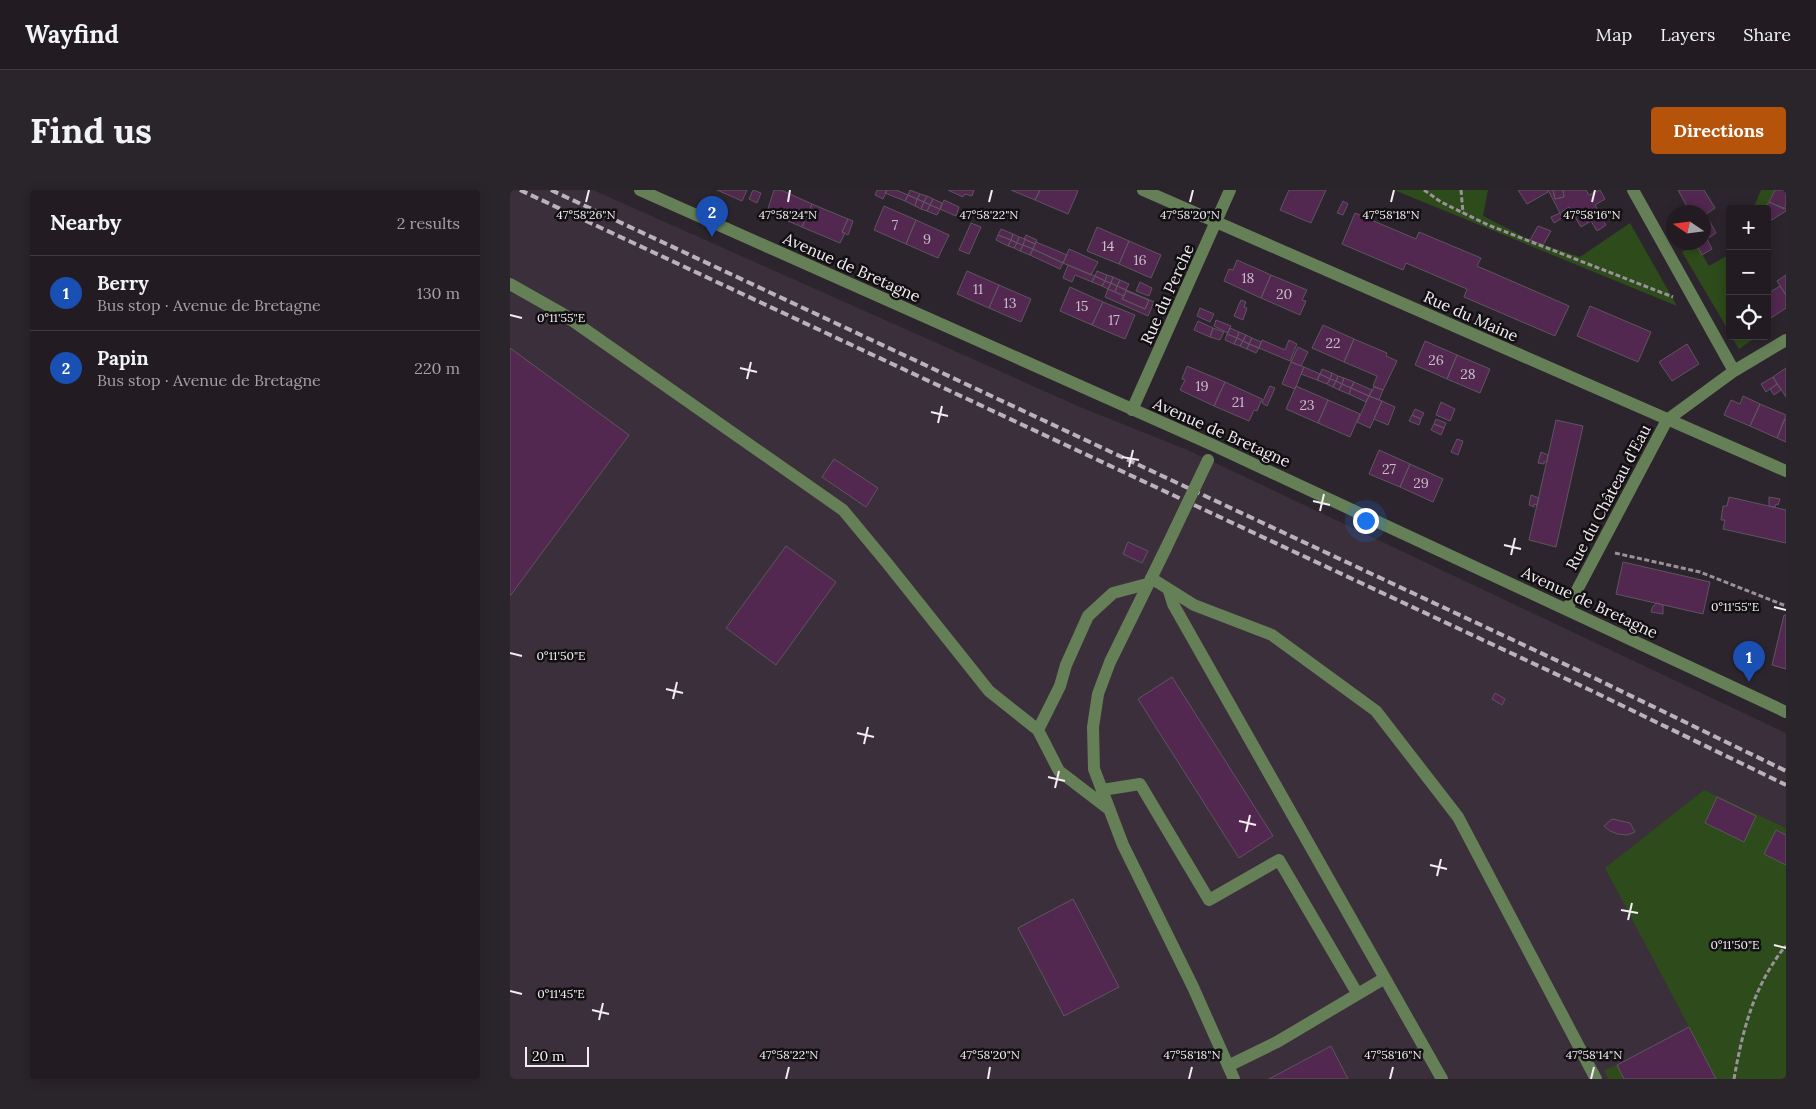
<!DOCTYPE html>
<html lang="en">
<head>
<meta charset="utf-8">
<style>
  body { margin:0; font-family:Lora,serif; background:#2a252a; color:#f1f3f6 }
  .controls { position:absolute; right:15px; top:15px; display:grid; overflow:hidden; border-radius:5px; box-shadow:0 2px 12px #0003 }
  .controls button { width:45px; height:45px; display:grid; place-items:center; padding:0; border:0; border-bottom:1px solid #3f3a40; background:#221c22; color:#f1f3f6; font:25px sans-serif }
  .compass { position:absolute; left:1156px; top:15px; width:45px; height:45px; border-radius:50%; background:#221c22; box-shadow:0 2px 12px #0003; rotate:283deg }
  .scale { position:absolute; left:15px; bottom:12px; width:64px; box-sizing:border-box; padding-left:5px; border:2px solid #f3edf2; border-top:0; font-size:14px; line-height:18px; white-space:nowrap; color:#f3edf2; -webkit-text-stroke:4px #131013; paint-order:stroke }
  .you { position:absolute; left:855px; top:330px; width:18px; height:18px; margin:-12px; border:4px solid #fff; border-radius:50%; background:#1a73e8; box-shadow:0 0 0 8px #1a73e833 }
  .badge { display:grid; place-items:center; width:32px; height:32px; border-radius:50%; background:#b45309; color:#fff; font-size:16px; font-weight:700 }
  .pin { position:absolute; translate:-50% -41px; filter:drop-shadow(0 1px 2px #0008) }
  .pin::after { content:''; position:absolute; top:26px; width:18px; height:15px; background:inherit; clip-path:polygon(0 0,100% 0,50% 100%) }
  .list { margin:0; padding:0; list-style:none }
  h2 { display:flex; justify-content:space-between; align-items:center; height:65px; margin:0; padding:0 20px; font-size:21px }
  h2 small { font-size:16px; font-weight:400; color:#a2a1a5 }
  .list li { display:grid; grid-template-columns:32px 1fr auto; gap:15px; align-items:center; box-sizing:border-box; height:75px; padding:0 20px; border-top:1px solid #3f3a40 }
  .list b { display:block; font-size:19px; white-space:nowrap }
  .list p { margin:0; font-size:16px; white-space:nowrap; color:#a2a1a5 }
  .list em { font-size:16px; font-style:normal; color:#a2a1a5 }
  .icon { flex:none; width:28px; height:28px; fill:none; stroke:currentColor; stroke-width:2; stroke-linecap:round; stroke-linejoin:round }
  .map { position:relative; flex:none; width:1276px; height:889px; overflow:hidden; border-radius:5px }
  header { display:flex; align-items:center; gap:30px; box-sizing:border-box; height:70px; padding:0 25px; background:#221c22; border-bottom:1px solid #3f3a40 }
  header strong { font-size:24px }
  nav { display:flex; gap:28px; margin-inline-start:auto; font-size:18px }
  .intro { display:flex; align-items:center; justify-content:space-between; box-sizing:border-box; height:120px; padding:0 30px }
  h1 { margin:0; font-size:35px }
  .button { padding:12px 22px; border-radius:5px; background:#b45309; color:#fff; font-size:18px; font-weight:700 }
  main { display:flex; gap:30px; padding:0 30px }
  aside { flex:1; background:#221c22; border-radius:5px; box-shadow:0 2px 12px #0003 }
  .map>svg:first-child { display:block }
  .built { fill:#3b2f3b }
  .green { fill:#2d4b1b }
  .building { fill:#522851; stroke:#5e555e }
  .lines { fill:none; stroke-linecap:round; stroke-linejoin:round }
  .path { stroke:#999299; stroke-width:3; stroke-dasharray:5 2.5; stroke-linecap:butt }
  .minor { stroke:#657f57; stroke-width:12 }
  .rail { stroke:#b9b2b8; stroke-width:4; stroke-dasharray:8 4; stroke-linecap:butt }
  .minor-bridge { stroke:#657f57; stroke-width:12 }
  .ticks { fill:none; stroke:#f3edf2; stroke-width:2 }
  .labels { text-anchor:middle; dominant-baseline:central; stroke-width:5; stroke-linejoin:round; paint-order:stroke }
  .number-label { font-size:14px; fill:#cbbcca }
  .street-label { font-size:16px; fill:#f3edf2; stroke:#131013 }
  .ticks-label { font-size:12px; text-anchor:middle; fill:#f3edf2; stroke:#131013; stroke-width:5; stroke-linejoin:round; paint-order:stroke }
</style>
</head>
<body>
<header>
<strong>Wayfind</strong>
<nav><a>Map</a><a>Layers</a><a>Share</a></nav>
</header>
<div class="intro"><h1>Find us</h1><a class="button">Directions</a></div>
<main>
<aside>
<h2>Nearby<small>2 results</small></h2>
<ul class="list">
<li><span class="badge" style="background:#1a4fb4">1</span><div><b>Berry</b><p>Bus stop · Avenue de Bretagne</p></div><em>130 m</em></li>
<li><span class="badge" style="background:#1a4fb4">2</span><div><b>Papin</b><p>Bus stop · Avenue de Bretagne</p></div><em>220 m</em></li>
</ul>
</aside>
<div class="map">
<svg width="1276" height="889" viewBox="0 0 1276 889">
  <rect width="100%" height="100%" fill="#2d252d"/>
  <!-- built -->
  <path class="built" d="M0,0H83L570,217L675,259L718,279L1276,543V889H0Z"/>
  <!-- green -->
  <path class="green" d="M884,0H978L973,26L1020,50L1070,67L1120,33L1167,116Z
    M1251,0H1265L1255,19H1243Z
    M1186,54L1199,76L1220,64V143L1172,62Z
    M1221,146H1248L1229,159Z
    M1194,600L1276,638V889H1098L1094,880L1107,875L1179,837L1095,678Z"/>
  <!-- building -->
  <path class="building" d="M207,0H237L232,11Z
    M243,0L251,3L247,13L239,9Z
    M264,0H271L302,14L292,37L257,22Z
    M367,0H377L373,9L365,5Z
    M377,0H386L398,5L395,11L375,3Z
    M400,0L410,4L407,9L398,5Z
    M438,0H464L462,6L455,4L453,7Z
    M501,0H530L525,10Z
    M530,0H566L568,1L558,24L525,10Z
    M779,0H816L801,33L770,20Z
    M1008,0H1038V2L1017,14Z
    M1038,0H1043L1045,9L1054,7L1053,0H1076L1079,5L1090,0L1095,9L1085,15L1096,35L1087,41L1081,31L1071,37L1059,17L1050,23Z
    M1043,0H1053L1054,7L1045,9Z
    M1168,0H1194L1205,18L1196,24L1206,43L1197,49L1202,59L1192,65L1185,52H1194V22H1175L1179,20Z
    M1265,0H1276V15L1274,19L1259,12Z
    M410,4L417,6L414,12L407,9Z
    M398,5L407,9L405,16L395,11Z
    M417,6L423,9L420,15L414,12Z
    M407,9L414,12L411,19L405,16Z
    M423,9L432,13L430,19L420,15Z
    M434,10L449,17L446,26L430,19Z
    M833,11L838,14L833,25L827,23Z
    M414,12L420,15L417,21L411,19Z
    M1259,12L1276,19V21L1260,31L1257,26V19H1255Z
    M302,14L338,29L332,42L335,43L330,53L292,37Z
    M420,15L430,19L427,25L417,21Z
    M374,16L406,30L396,54L364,40Z
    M845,23L906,49L909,42L971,68L967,76L1059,116L1045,146L954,107L957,99L896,73L893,80L832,54Z
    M1050,23L1052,28L1044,33L1041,27Z
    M338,29L343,31L338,45L332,42Z
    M406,30L439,45L428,68L396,54Z
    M461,33L471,37L459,64L449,60Z
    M1028,36L1041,41L1033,55L1020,50Z
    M587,37L619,51L609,74L577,61Z
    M491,39L503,44L501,50L488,45Z
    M503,44L509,47L507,53L501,50Z
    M488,45L501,50L498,56L486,50Z
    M516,45L527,50L525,54L514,49Z
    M509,47L515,49L513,55L507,53Z
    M515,49L525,54L523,59L513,55Z
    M501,50L507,53L504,58L498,56Z
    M619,51L651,65L641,88L609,74Z
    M526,52L557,65L553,73L523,59Z
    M507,53L513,55L510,61L504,58Z
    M513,55L523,59L520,65L510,61Z
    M523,59L553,73L550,79L520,65Z
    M559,59L588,72L581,85L553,73Z
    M727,70L761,85L751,108L714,91L719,79L723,80Z
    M558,75L585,86L582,92L565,85L562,92L553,88Z
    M457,81L489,95L479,118L447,104Z
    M587,81L597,85L595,91L585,86Z
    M597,85L603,87L601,93L595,91Z
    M761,85L797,100L792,110L796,111L790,125L751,108Z
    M1276,85V105L1267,91Z
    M585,86L595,91L592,96L582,92Z
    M603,87L610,90L607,96L601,93Z
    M610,90L619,94L616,100L607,96Z
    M595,91L601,93L598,99L592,96Z
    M630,92L642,98L639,106L626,101Z
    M601,93L607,96L605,102L598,99Z
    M489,95L521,109L511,132L479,118Z
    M607,96L616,100L614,106L605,102Z
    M1270,96L1276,105V118L1261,128L1257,122V104Z
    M560,97L593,112L582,135L550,121Z
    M598,99L614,106L612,109L635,119L639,110L616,100L644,112L638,126L595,107Z
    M616,101L639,110L635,119L612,109Z
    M731,110L736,112L734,117L737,118L733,130L724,126Z
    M593,112L625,125L615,149L582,135Z
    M1080,116L1141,142L1128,172L1067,146Z
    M690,118L704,124L700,132L687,126Z
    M706,130L721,136L718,143L704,136Z
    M688,131L703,138L700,147L684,140Z
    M813,135L844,149L834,172L802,158Z
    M703,138L714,142L710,150L700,147Z
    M720,138L729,142L727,148L717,144Z
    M729,142L736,145L733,151L727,148Z
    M717,144L727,148L724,154L715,150Z
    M736,145L742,148L739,154L733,151Z
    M727,148L733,151L730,156L724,154Z
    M742,148L751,152L749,158L739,154Z
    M844,149L877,163L876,166L887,171L873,200L863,196L867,186L834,172Z
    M752,150L775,160L779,150L787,154L780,171L749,158Z
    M733,151L739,154L737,159L730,156Z
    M915,151L947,165L937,189L905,175Z
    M739,154L749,158L746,163L737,159Z
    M1177,154L1189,174L1162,191L1149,172Z
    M788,157L798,162L791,176L781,172Z
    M0,158L119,245L0,406Z
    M947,165L980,179L970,203L937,189Z
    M781,172L794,177L785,199L772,194Z
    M677,176L715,192L704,216L670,200L675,190L672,189Z
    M794,177L810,184L807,190L791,184Z
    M1276,178V207L1263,187Z
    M812,179L822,183L820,189L810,184Z
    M822,183L828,186L826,191L820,189Z
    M810,184L820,189L817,194L807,190Z
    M828,186L834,188L832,194L826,191Z
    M1263,187L1267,194L1256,202L1251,194Z
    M834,188L844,192L841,198L832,194Z
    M820,189L826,191L823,197L817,194Z
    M826,191L832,194L829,200L823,197Z
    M715,192L752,209L747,221L744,220L739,231L704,216Z
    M844,192L862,200L859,206L841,198Z
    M832,194L841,198L839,204L829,200Z
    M1267,194L1271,200L1264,205L1260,199Z
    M760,196L765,198L757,216L752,213Z
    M786,196L818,210L808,233L776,219Z
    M864,197L873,200L869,210L859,206Z
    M841,198L859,206L856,212L839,204Z
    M859,206L872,211L860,238L847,232Z
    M1233,206L1250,214L1240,236L1214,225L1221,210L1230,214Z
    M818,210L850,224L840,247L808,233Z
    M872,211L885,217L878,235L864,229Z
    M931,212L945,219L940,231L926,225Z
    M1250,214L1276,225L1267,248L1240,236Z
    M905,219L914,223L911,229L902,225Z
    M902,225L911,229L909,235L899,231Z
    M926,229L936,233L934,238L924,234Z
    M1275,229H1276V252L1267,248Z
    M1046,230L1073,236L1046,357L1019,350Z
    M924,234L934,238L931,245L921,240Z
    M947,249L953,251L948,265L941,262Z
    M869,260L900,274L890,297L859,284Z
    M1031,262L1038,265L1037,272H1034V274L1028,273Z
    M324,269L368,298L356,317L312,287Z
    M900,274L933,289L923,312L890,297Z
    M1021,305L1029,308L1027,315L1024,314V317L1019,315Z
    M1219,307L1276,320V353L1213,339L1215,330H1211L1213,316H1217Z
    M1259,307L1270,309L1268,315L1266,314L1265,317L1259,316Z
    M618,352L638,361L632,373L613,364Z
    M276,356L326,392L266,475L216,438Z
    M1113,372L1200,392L1193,424L1106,404Z
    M1146,413L1153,415V424L1141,422L1143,416H1144Z
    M1274,425H1276V479L1262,475Z
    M662,487L763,646L729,668L628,509Z
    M985,503L995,509L992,515L982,509Z
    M1207,607L1246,626L1234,652L1195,633Z
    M1102,629L1120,633L1125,642L1117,645L1108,644L1100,641L1094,636Z
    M1266,640L1276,645V675L1254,664Z
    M563,709L609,797L554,826L508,738Z
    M1179,837L1206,889H1114L1107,875Z
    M821,856L838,889H759Z"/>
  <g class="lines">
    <!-- path -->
    <path class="path" d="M914,0L931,12L978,35L1163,107
      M951,0L953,23
      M1105,363L1190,382L1276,416
      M1224,889C1231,849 1240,810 1262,775C1266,769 1270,762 1276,756"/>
    <!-- minor -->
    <path class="minor" d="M130,0L705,256L1276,522
      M633,0L1276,281
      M1123,0L1224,181
      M0,94L53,124L333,320L377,373L479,501L528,540L549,581L600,620
      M622,220L720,0
      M656,358L600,472L588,504L583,537L584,579L613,655L683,797L724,889
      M641,388L684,415L762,445L866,521L948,627L1086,889
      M659,401L663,414L932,889
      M1057,419L1157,230L1224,181L1276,150
      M528,540L550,496L556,475L578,426L603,403L637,394
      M592,600L630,594L699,710L769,670L847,803
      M718,876L767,852L875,788"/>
    <!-- rail -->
    <path class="rail" d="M10,0L1080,500L1276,595
      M41,0L1080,486L1276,581"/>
    <!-- minor-bridge -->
    <path class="minor-bridge" d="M656,358L698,270"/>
  </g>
  <!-- ticks -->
  <path class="ticks" d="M76,12L79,0M278,12L280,0M479,12L482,0M680,12L683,0M881,12L884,0M1082,12L1085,0M0,125L12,128M230,178L247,182M237,189L241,172M421,222L438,226M428,233L432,216M612,267L629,270M619,277L623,260M803,311L820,315M810,321L814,304M994,355L1011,359M1001,365L1005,348M1264,417L1276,420M0,463L12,466M156,499L173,503M163,509L167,492M347,543L364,547M354,554L358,537M538,587L555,591M545,598L549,581M729,631L746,635M736,642L740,625M920,675L937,679M927,686L931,669M1111,720L1128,723M1118,730L1122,713M1264,755L1276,758M0,801L12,804M82,820L99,824M89,830L93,813M276,889L279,877M478,889L480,877M679,889L682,877M880,889L883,877M1081,889L1084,877"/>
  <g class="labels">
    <!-- number labels -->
    <g class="number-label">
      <text x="385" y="35">7</text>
      <text x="417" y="49">9</text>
      <text x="598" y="56">14</text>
      <text x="630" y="70">16</text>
      <text x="738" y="88">18</text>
      <text x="468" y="99">11</text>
      <text x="774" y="104">20</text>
      <text x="500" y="113">13</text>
      <text x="572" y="116">15</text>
      <text x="604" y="130">17</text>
      <text x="823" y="153">22</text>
      <text x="926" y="170">26</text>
      <text x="958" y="184">28</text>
      <text x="692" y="196">19</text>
      <text x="728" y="212">21</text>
      <text x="797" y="215">23</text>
      <text x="879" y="279">27</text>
      <text x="911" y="293">29</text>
    </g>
    <!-- street labels -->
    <g class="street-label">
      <text transform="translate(342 77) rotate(24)">Avenue de Bretagne</text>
      <text transform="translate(657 104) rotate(-66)">Rue du Perche</text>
      <text transform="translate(961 126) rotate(24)">Rue du Maine</text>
      <text transform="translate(712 242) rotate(24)">Avenue de Bretagne</text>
      <text transform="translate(1098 307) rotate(-62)">Rue du Château d'Eau</text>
      <text transform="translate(1080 412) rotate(25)">Avenue de Bretagne</text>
    </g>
  </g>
  <g class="ticks-label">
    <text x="76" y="29">47°58'26"N</text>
    <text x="278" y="29">47°58'24"N</text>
    <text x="479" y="29">47°58'22"N</text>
    <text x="680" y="29">47°58'20"N</text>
    <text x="881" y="29">47°58'18"N</text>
    <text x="1082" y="29">47°58'16"N</text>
    <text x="51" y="132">0°11'55"E</text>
    <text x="1225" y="421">0°11'55"E</text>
    <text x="51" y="470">0°11'50"E</text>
    <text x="1225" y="759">0°11'50"E</text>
    <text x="51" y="808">0°11'45"E</text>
    <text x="279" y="869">47°58'22"N</text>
    <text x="480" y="869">47°58'20"N</text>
    <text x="682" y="869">47°58'18"N</text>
    <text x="883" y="869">47°58'16"N</text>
    <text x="1084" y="869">47°58'14"N</text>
  </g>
</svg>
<div class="controls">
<button>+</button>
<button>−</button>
<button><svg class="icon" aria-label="locate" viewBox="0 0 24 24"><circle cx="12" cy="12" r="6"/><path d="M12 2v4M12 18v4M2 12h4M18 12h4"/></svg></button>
</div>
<svg class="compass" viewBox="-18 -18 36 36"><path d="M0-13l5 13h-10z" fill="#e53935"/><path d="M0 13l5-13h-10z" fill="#a2a1a5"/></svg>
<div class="scale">20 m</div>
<div class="you"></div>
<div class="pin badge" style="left:1239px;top:492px;background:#1a4fb4">1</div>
<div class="pin badge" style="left:202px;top:47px;background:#1a4fb4">2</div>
</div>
</main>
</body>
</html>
